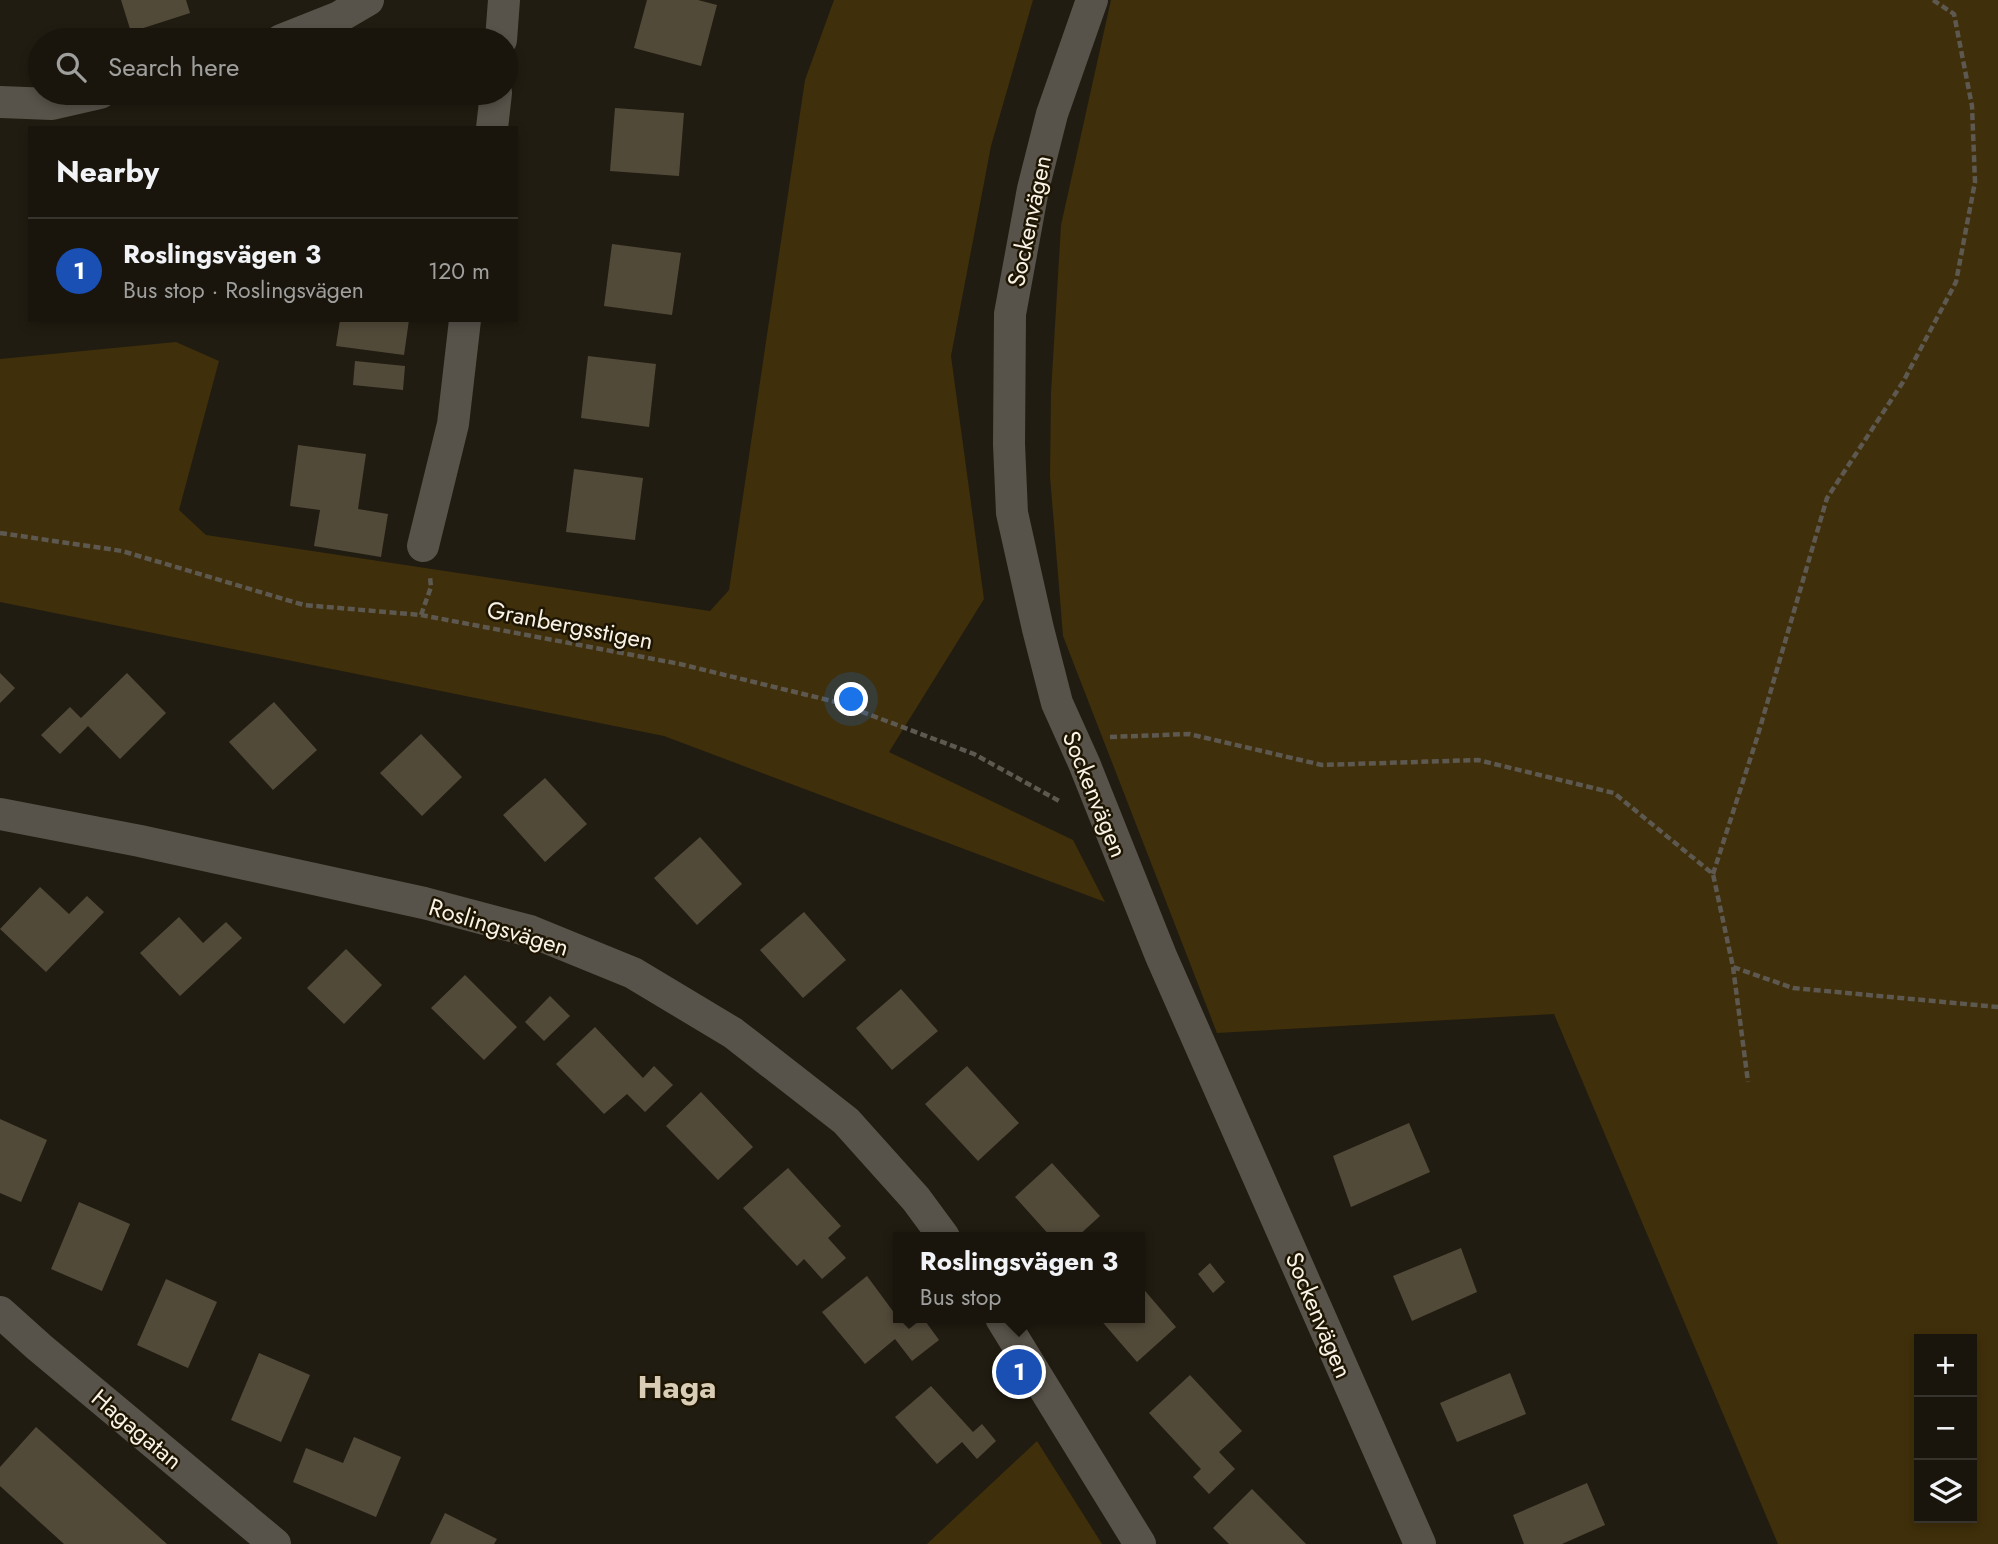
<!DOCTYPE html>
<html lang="en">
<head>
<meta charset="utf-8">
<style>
  body { margin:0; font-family:Jost,sans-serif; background:#26221b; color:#f1f3f6 }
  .controls { position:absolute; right:21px; bottom:21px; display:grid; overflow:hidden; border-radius:0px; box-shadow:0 4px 10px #0003 }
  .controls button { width:63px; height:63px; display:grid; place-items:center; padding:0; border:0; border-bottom:2px solid #37342e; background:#19150d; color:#f1f3f6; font:35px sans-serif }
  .you { position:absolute; left:852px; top:700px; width:24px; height:24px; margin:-18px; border:5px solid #fff; border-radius:50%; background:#1a73e8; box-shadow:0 0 0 10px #1a73e833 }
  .badge { display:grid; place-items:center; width:46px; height:46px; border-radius:50%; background:#ada89c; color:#fff; font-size:23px; font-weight:700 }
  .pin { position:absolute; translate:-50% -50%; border:4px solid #fff; box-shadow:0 2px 7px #0006 }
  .popup { position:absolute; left:893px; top:1232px; width:252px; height:91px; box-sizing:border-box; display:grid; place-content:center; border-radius:0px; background:#19150d; filter:drop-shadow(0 2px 5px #0005); font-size:23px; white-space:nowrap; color:#9f9f9d }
  .popup b { font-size:26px; color:#f1f3f6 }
  .popup::after { content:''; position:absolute; left:50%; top:100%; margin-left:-14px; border:14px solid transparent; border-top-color:#19150d }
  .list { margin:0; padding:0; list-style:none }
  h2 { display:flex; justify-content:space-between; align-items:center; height:91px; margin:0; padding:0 28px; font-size:30px }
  h2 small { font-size:23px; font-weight:400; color:#9f9f9d }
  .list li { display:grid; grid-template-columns:46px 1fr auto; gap:21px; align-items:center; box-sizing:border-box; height:105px; padding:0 28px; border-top:2px solid #37342e }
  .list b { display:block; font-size:26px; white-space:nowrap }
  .list p { margin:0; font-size:23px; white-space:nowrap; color:#9f9f9d }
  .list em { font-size:23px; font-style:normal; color:#9f9f9d }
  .icon { flex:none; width:38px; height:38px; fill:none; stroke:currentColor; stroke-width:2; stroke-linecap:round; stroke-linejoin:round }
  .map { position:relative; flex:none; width:1998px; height:1544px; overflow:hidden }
  .search { position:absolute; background:#19150d; box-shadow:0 4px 10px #0003; left:28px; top:28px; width:490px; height:77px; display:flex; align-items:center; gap:18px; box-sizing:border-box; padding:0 24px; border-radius:38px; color:#9f9f9d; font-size:26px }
  .panel { position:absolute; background:#19150d; box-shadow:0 4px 10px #0003; left:28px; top:126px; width:490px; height:196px; border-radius:0px }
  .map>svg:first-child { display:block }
  .green { fill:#3f2f0a; fill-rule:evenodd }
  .building { fill:#524a39 }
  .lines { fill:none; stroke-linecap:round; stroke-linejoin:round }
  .path { stroke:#5d5850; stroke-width:4.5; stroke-dasharray:7 3.5; stroke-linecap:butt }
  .street { stroke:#58534a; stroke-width:32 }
  .labels { text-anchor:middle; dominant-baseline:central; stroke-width:5; stroke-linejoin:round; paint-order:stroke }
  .street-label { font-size:24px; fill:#f9f3e7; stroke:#1e1503 }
  .district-label { font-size:32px; font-weight:bold; fill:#dacdb6; stroke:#1e1503 }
</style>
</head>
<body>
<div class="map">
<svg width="1998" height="1544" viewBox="0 0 1998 1544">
  <rect width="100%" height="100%" fill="#211c11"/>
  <!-- green -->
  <path class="green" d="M834,0H1033L991,146L951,356L984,599L889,752L1073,840L1105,902L664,736L0,602V359L176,342L219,361L179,510L206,535L710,611L729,590L805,80Z
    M1111,0H1998V1544H1778L1554,1014L1217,1033L1063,636L1050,476L1051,393L1061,225ZM1919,1339H1972V1518H1919Z
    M1037,1441L1102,1544H927Z"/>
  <!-- building -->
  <path class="building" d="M121,0H186L190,13L131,32Z
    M647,0H698L717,5L701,66L634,48Z
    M615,108L684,113L679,176L610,171Z
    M612,244L681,253L672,315L604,306Z
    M340,320H409L404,355L336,346Z
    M588,356L656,364L649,427L581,418Z
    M355,361L405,366L403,390L353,385Z
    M298,445L366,454L358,509L388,514L381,557L314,546L320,510L290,506Z
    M574,469L643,478L635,540L566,532Z
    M0,673L15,688L0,703Z
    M127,673L166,713L120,759L88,726L60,754L41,735L70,707L81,718Z
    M274,702L317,750L273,790L229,742Z
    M421,734L462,777L422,816L380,773Z
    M545,778L587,824L545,862L503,815Z
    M700,837L742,884L697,925L654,878Z
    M40,887L69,914L87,896L104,912L46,972L0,929Z
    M804,912L846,960L803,998L760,950Z
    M179,917L203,943L226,922L242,938L180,996L140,953Z
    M346,949L382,985L344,1024L307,988Z
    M465,975L517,1027L484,1060L431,1008Z
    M901,989L938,1031L892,1070L856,1028Z
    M550,996L570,1016L544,1041L525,1022Z
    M595,1027L643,1078L654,1066L673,1085L645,1112L627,1094L604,1114L556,1064Z
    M967,1066L1019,1123L978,1161L925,1104Z
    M701,1092L753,1147L718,1180L666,1126Z
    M0,1119L47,1140L21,1202L0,1193Z
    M1409,1123L1430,1172L1351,1207L1333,1156Z
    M1052,1163L1100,1216L1077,1237H1051L1015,1197Z
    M788,1168L841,1226L828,1238L846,1258L822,1279L804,1259L797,1266L743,1208Z
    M79,1202L130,1224L102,1291L51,1269Z
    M1461,1248L1477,1292L1412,1321L1393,1276Z
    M1210,1263L1225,1282L1213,1293L1198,1274Z
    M867,1276L898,1318L909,1329L923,1318L939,1340L912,1361L895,1339L865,1364L822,1312Z
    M166,1279L217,1302L188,1368L137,1345Z
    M1140,1285L1176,1327L1137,1362L1099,1318H1140Z
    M259,1353L310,1375L281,1442L231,1420Z
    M1510,1373L1526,1414L1457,1442L1440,1403Z
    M1190,1375L1242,1431L1219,1452L1235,1469L1209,1494L1193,1477L1201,1469L1149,1413Z
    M931,1386L973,1432L982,1424L996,1441L977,1459L962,1442L937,1464L895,1417Z
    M36,1427L82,1468L167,1544H64L0,1486V1467Z
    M354,1437L401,1457L376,1517L293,1482L306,1448L343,1463Z
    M1587,1483L1605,1525L1562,1544H1524L1513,1515Z
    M1252,1489L1306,1544H1229L1213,1528Z
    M445,1513L497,1539L494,1544H430Z"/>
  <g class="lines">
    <!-- path -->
    <path class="path" d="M0,533L122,551L304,605L421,615L680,664L836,702L974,754L1061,802
      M421,615L431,587L430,577
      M1110,737L1189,734L1322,765L1478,760L1614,793L1713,874L1733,967L1793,988L1998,1007
      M1713,874L1757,738L1827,498L1903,382L1956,282L1975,182L1972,106L1954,14L1933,0
      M1733,967L1748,1082"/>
    <!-- street -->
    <path class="street" d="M1092,0L1052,114L1033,189L1010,314L1009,444L1012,513L1038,629L1057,703L1084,763L1161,956L1420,1544
      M281,40L339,17L368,0
      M501,40L504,0
      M0,102L52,104L100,93
      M492,128L496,93
      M423,546L453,424L465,320
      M0,814L140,841L424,903L530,931L633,973L733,1033L846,1121L916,1199L944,1237
      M0,1312L39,1347L275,1544
      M1001,1318L1140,1544"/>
  </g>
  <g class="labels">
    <!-- street labels -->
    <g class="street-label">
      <text transform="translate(1029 221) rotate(-78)">Sockenvägen</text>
      <text transform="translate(570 625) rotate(11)">Granbergsstigen</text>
      <text transform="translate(1095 794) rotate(68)">Sockenvägen</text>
      <text transform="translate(499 927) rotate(17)">Roslingsvägen</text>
      <text transform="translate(1319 1315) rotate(67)">Sockenvägen</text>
      <text transform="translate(137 1429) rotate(40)">Hagagatan</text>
    </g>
    <!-- district labels -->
    <g class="district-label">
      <text x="677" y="1387">Haga</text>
    </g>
  </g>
</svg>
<div class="controls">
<button>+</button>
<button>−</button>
<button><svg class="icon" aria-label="layers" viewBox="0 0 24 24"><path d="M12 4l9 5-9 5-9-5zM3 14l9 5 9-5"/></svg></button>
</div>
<div class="you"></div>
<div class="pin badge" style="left:1019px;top:1372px;background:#1a4fb4">1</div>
<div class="popup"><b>Roslingsvägen 3</b>Bus stop</div>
<div class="search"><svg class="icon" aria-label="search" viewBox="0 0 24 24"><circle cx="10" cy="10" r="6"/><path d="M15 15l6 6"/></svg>Search here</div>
<section class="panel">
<h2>Nearby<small></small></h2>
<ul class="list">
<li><span class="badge" style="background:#1a4fb4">1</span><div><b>Roslingsvägen 3</b><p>Bus stop · Roslingsvägen</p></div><em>120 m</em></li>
</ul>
</section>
</div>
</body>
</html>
